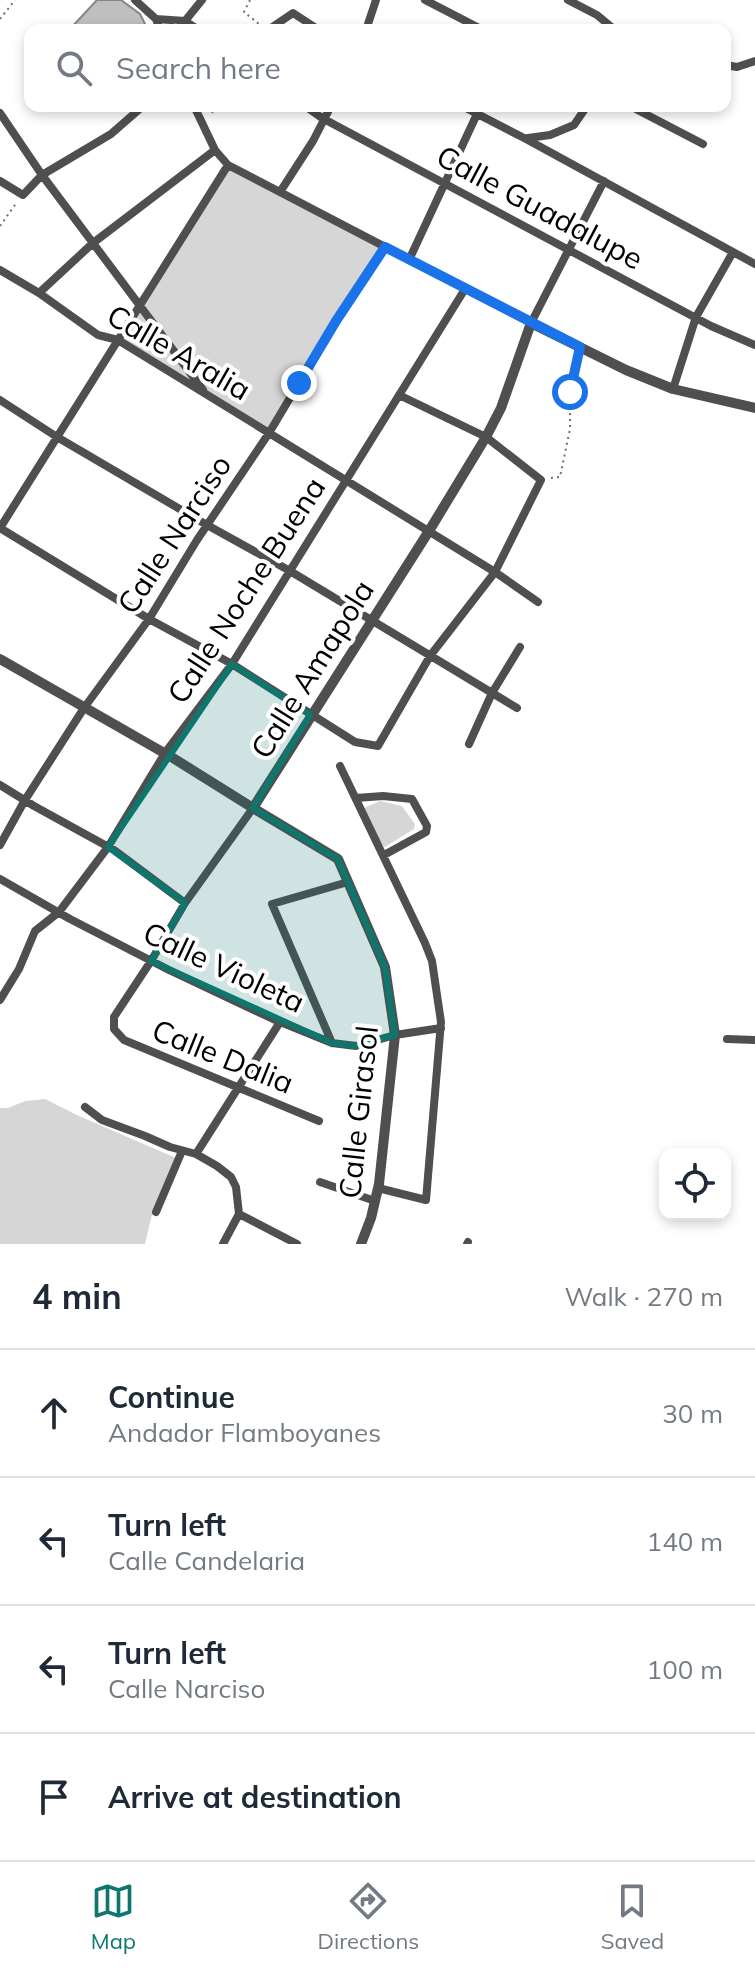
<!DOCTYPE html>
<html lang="en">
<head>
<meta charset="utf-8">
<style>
  body { margin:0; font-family:Mulish,sans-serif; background:#f2f2f3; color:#1f2937 }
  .controls { position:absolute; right:24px; bottom:24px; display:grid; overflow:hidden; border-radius:16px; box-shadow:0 4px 12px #0003 }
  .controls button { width:72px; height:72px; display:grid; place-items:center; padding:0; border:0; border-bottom:2px solid #e0e1e3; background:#fff; color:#1f2937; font:40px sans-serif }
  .stop { position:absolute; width:24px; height:24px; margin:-18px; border:6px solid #1a73e8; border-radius:50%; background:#fff }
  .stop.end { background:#1a73e8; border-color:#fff; box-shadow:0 2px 8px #0008 }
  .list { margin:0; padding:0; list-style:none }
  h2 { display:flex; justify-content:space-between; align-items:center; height:104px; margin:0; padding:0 32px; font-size:34px }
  h2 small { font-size:26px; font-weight:400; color:#747a83 }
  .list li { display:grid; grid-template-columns:52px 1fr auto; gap:24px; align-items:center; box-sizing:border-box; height:128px; padding:0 32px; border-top:2px solid #e0e1e3 }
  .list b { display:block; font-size:30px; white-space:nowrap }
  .list p { margin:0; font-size:26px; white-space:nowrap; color:#747a83 }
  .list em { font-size:26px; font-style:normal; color:#747a83 }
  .icon { flex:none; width:44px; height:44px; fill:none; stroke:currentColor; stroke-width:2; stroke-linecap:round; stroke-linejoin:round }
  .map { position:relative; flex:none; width:755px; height:1244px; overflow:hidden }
  .search { position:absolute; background:#fff; box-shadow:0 4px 12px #0003; left:24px; right:24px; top:24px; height:88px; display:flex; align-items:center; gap:20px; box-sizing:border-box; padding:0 28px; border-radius:16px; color:#747a83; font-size:30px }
  .sheet { height:616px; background:#fff }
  nav { display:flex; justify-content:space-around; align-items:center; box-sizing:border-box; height:112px; border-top:2px solid #e0e1e3; background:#fff; font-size:22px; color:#747a83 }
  nav a { display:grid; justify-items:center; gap:4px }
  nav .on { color:#0f766e }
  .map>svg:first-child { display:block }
  .green { fill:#d6d6d6 }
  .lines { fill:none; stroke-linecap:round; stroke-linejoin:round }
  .path { stroke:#717171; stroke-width:2; stroke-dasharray:2 4; stroke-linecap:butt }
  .minor { stroke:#4f4f4f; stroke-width:8 }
  .tertiary { stroke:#4f4f4f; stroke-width:10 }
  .wall { fill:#a4a4a4 }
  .building { fill:#bfbfbf; stroke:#868686; stroke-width:2 }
  .route { stroke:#1a73e8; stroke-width:10 }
  .marked { fill:#0f766e; fill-opacity:0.2; stroke:#0f766e; stroke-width:6; stroke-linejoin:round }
  .labels { text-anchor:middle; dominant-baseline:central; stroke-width:8; stroke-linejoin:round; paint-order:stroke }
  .street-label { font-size:30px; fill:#000; stroke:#fff }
</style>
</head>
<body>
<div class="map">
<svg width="755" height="1244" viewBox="0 0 755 1244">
  <rect width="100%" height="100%" fill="#fff"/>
  <!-- green -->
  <path class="green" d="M228,165L385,247L269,433L118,340Z
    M380,801L402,806L415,824L414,829L385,847L381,844L364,808Z
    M45,1099L79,1116L176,1158L151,1218L145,1244H0V1108H8L25,1101Z"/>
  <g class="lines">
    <!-- path -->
    <path class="path" d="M250,0L244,12L259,24
      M0,19L15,0
      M0,226L17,202
      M551,478L560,477L570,429V392L578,359"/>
    <!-- minor -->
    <path class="minor" d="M135,0L156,19L160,30
      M425,0L483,30
      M568,0L597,15L615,30
      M156,19L185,21L199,30
      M185,21L202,0
      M268,30L293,13L319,30
      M366,30L376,0
      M725,65L737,67L755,61
      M194,106L215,150L228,165L531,323L604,181
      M305,106L322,118L711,326L755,345
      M462,106L526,139L755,264
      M630,106L703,144
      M0,113L42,175L203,390
      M528,138L550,135L574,125L587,106
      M0,181L23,195L42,175L111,134L143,106
      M280,192L313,141L331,106
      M409,260L477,114
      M0,270L39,293L98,335L118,340L495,572L538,602
      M39,293L93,243L215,150
      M673,389L696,317L733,252
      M0,400L57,437L207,525L290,571L517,708
      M0,528L149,619L232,664L355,742L378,746L430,656L495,572L541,480L486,437L399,395
      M0,528L228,165
      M469,744L492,693L520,647
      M340,766L425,943L432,961L441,1022L426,1200L378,1188
      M0,785L34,806L114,850L185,903
      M356,798L383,796L412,799L427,826L426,832L384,855
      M253,808L185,903L151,961L114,1017V1029L124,1040L319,1121
      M0,845L25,800L84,708L149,619L197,540L269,433L336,321L385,247
      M0,879L70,919L169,970L273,1019L332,1043L356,1046L395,1035L441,1028
      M0,1000L19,969L35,931L59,912L108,847L165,753L232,664L465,289
      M727,1039L755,1040
      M332,1043L272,904L348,882
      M85,1107L102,1120L145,1136L170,1147L196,1154L217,1166L231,1177L236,1187L239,1214L297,1244
      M196,1154L280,1022
      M320,1182L375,1201
      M156,1212L182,1151
      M223,1244L239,1214
      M467,1244L468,1242"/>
    <!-- tertiary -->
    <path class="tertiary" d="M0,659L173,758L253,808L338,859L385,967L395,1035L379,1184L371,1218L361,1244
      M253,808L429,531L486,437L501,408L531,323L626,370L673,389L755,408"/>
  </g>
  <!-- wall -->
  <path class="wall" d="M207,106H221L212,114Z"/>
  <!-- building -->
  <path class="building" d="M97,0H121L140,14L148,30H69Z
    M175,24L190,29L192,30H176Z"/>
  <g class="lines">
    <!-- route -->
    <path class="route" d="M299,383L336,321L385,247L580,347L570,392"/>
  </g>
  <!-- marked area -->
  <path class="marked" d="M232,664L310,715L253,808L338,859L385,967L395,1035L356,1046L332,1043L151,961L185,903L108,847Z"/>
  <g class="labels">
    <!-- street labels -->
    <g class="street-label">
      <text transform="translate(540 207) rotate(28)">Calle Guadalupe</text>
      <text transform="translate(179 352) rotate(30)">Calle Aralia</text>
      <text transform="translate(174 534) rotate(-57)">Calle Narciso</text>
      <text transform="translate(246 590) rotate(-57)">Calle Noche Buena</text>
      <text transform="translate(312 669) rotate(-58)">Calle Amapola</text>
      <text transform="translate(224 967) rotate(25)">Calle Violeta</text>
      <text transform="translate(223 1056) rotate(22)">Calle Dalia</text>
      <text transform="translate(358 1112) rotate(-84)">Calle Girasol</text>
    </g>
  </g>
</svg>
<div class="controls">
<button><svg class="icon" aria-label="locate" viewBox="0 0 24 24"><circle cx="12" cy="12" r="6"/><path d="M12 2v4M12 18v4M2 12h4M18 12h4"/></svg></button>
</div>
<div class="stop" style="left:570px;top:392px"></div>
<div class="stop end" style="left:299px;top:383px"></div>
<div class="search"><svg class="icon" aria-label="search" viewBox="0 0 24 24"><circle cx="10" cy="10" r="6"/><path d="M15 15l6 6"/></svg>Search here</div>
</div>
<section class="sheet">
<h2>4 min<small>Walk · 270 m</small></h2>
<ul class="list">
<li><svg class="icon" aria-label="ahead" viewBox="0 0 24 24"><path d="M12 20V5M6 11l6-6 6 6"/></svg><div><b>Continue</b><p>Andador Flamboyanes</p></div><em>30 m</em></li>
<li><svg class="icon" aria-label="left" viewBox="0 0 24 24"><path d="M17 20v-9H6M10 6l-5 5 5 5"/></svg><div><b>Turn left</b><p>Calle Candelaria</p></div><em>140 m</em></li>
<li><svg class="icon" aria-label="left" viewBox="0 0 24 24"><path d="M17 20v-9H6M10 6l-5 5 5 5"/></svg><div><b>Turn left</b><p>Calle Narciso</p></div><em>100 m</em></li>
<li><svg class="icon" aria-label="arrive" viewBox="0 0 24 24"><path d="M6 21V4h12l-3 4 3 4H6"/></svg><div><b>Arrive at destination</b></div></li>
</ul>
</section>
<nav>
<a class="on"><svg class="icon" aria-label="map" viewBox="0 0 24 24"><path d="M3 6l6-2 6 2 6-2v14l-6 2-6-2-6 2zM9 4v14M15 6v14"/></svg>Map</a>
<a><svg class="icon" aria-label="directions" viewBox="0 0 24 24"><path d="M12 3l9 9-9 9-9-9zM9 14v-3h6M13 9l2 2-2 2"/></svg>Directions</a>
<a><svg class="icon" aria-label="saved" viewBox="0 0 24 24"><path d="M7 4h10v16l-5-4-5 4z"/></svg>Saved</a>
</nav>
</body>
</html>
